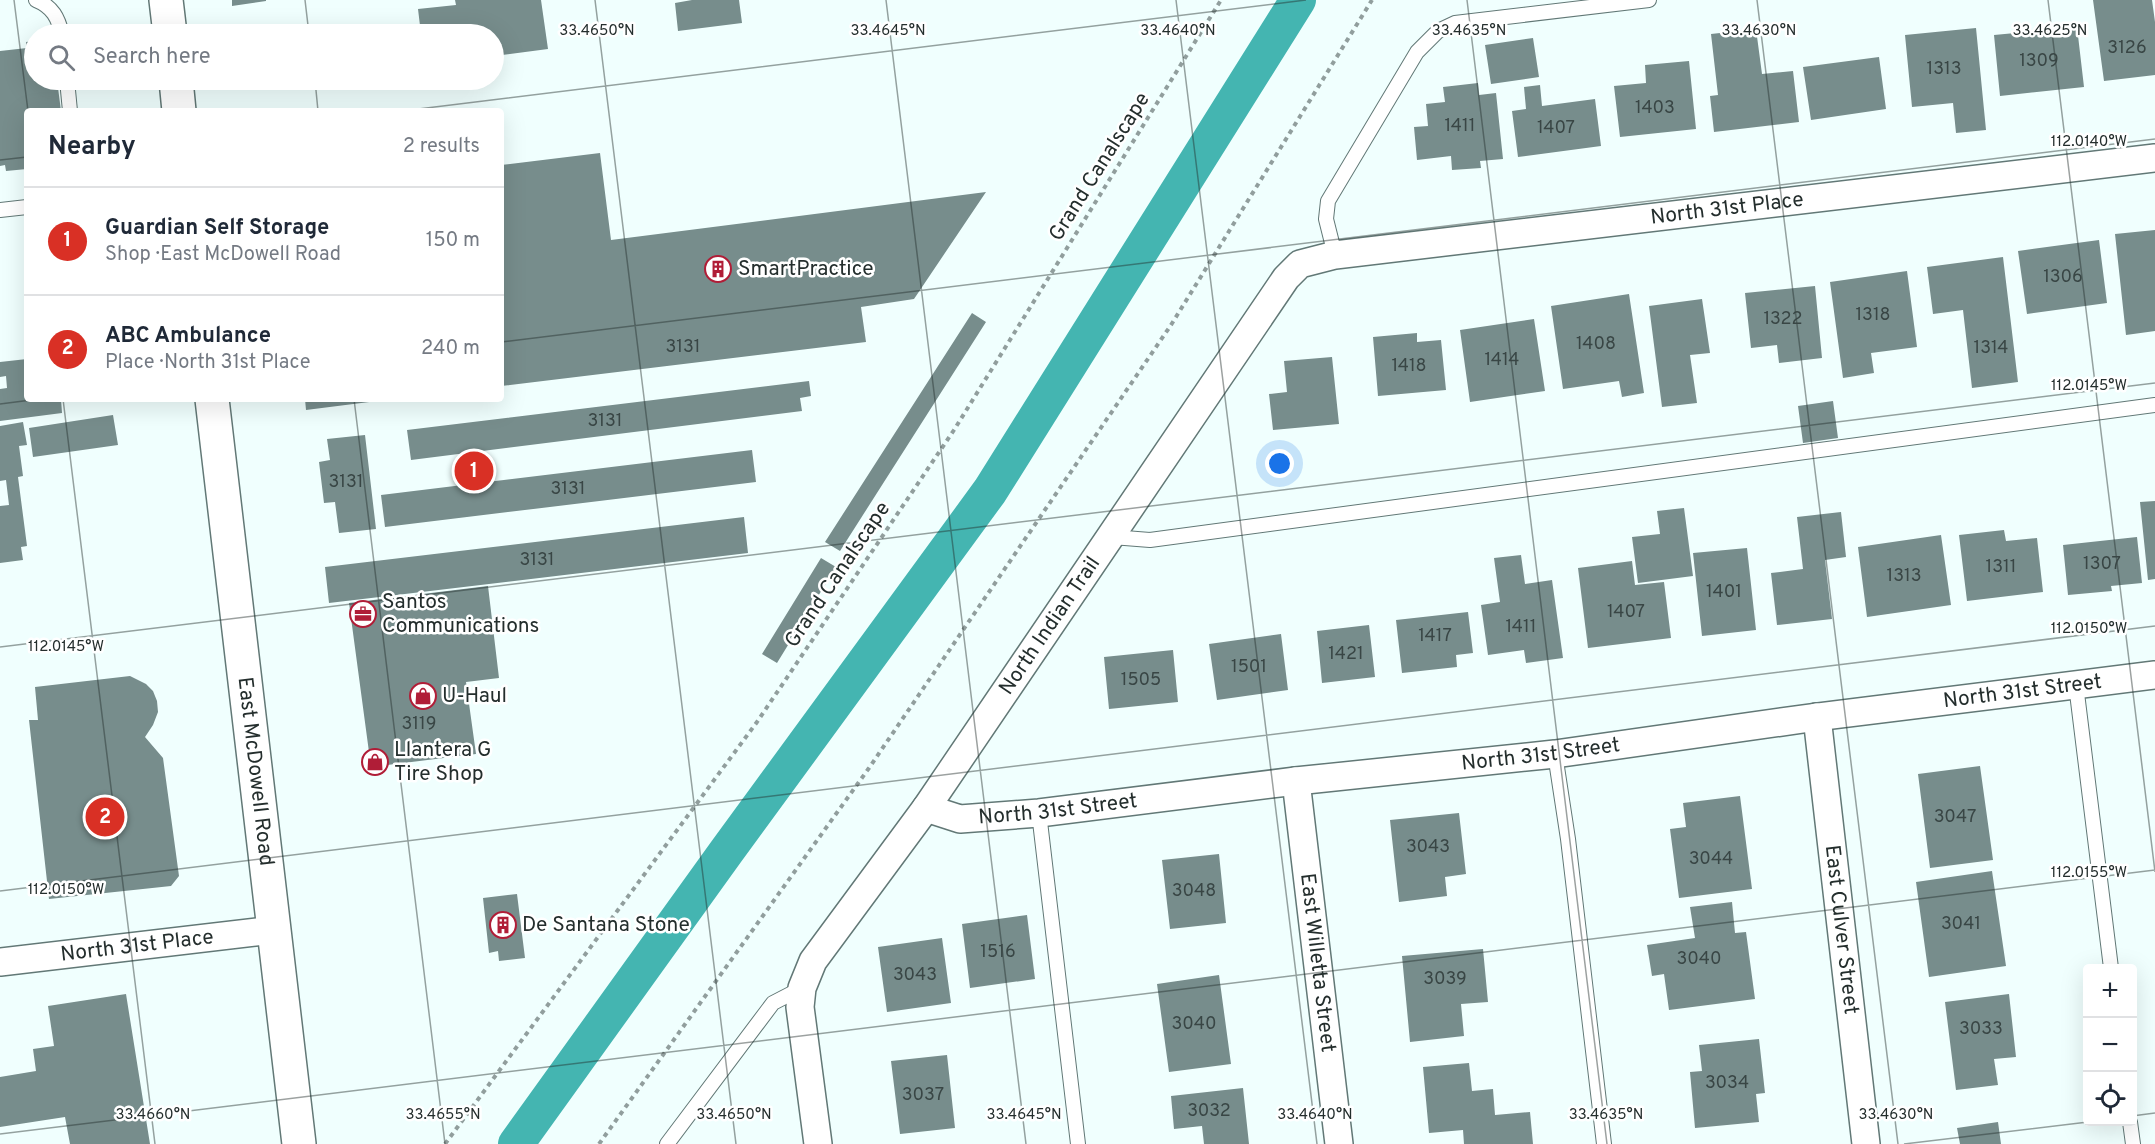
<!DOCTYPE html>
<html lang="en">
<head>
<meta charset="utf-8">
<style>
  body { margin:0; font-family:Overpass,sans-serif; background:#f6f6f7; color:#1f2937 }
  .controls { position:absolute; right:18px; bottom:18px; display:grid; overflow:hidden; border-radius:6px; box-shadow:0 6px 24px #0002 }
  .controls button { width:54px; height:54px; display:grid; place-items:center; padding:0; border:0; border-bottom:2px solid #e0e1e3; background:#fff; color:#1f2937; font:30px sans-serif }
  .you { position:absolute; left:1280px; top:464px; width:21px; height:21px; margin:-15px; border:4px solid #fff; border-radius:50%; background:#1a73e8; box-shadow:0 0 0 9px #1a73e833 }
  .badge { display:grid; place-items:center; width:39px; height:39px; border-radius:50%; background:#d93025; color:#fff; font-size:20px; font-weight:700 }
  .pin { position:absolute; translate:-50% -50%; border:3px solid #fff; box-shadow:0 2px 6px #0006 }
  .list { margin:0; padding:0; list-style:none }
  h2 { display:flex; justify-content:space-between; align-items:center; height:78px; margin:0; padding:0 24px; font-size:26px }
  h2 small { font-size:20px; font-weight:400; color:#747a83 }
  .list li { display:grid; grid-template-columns:39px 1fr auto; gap:18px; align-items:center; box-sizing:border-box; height:108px; padding:0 24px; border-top:2px solid #e0e1e3 }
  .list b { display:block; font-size:22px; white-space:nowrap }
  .list p { margin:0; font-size:20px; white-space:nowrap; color:#747a83 }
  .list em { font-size:20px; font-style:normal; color:#747a83 }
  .icon { flex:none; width:33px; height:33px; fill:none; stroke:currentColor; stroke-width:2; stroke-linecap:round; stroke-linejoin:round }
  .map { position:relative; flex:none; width:2155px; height:1144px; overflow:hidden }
  .search { position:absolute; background:#fff; box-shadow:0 6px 24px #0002; left:24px; top:24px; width:480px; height:66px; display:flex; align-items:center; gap:15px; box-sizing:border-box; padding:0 21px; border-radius:33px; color:#747a83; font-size:22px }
  .panel { position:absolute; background:#fff; box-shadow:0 6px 24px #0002; left:24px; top:108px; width:480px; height:294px; border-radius:6px }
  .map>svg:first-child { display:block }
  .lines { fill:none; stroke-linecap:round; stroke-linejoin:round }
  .canal { stroke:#44b5b1; stroke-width:36 }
  .building { fill:#778d8c }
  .service-casing { stroke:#627876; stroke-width:16 }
  .minor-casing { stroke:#627876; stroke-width:30 }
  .primary-casing { stroke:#627876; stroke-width:36 }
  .path { stroke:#919e9d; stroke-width:4; stroke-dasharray:4.5 4.5; stroke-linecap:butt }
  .service { stroke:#fff; stroke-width:14 }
  .minor { stroke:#fff; stroke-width:27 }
  .primary { stroke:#fff; stroke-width:33 }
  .ticks { fill:none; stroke:#242e2d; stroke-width:1.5; stroke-opacity:0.45 }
  .labels { text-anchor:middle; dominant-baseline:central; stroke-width:5; stroke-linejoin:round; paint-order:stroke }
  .number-label { font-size:18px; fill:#394645 }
  .street-label { font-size:21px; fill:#242e2d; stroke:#fff }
  .poi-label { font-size:21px; fill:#242e2d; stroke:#fff; text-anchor:start }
  .ticks-label { font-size:15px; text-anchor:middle; fill:#242e2d; stroke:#fff; stroke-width:5; stroke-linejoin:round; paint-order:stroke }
</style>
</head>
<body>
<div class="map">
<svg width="2155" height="1144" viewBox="0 0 2155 1144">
  <rect width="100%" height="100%" fill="#f0fffe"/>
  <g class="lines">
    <!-- canal -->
    <path class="canal" d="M516,1144L726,852L990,491L1298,0"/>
  </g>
  <!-- building -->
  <path class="building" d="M232,0H266V1L232,6Z
    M455,0H541L548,49L494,56V34H421L418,9L456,5Z
    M692,0H739L742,23L678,31L675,3Z
    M2093,0H2152L2155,22V75L2104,81Z
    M2077,27L2084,87L2000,96L1994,35Z
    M1976,28L1986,130L1956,133L1953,103L1912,107L1905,35Z
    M1756,29L1762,74L1793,71L1799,122L1714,132L1710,96L1718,95L1711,34Z
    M1533,38L1539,77L1491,84L1485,45Z
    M34,41V80H57L61,111H27V169L6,171L5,165L0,166V51L27,48L26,42Z
    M1879,57L1886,109L1811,120L1803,67Z
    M1689,61L1696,129L1620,137L1614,86L1646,83L1645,65Z
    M1478,83L1479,95L1496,93L1503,159L1480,161L1481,168L1452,170L1451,156L1417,160L1414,127L1428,126L1426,104L1445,102L1443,87Z
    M1540,85L1542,106L1595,99L1601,146L1518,157L1512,111L1526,109L1524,87Z
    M600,153L611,240L986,192L914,299L861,307L866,342L501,386V165Z
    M2155,230V331L2126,335L2115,234Z
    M2099,240L2107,303L2027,314L2018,251Z
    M2003,257L2018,382L1972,388L1963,310L1933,314L1927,267Z
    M1907,271L1917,347L1871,353L1874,373L1843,378L1830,282Z
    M1815,286L1822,358L1779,363L1777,345L1751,348L1745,293Z
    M1629,294L1644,393L1622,397L1619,381L1563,389L1551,306Z
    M1702,299L1710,353L1690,355L1697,403L1662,407L1649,306Z
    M972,313L986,322L840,551L825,542Z
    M1534,319L1545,391L1470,402L1460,330Z
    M1417,333V342L1441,340L1446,390L1378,396L1373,337Z
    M1332,357L1339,424L1273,430L1269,394L1287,392L1284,361Z
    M27,359V399H61L62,413L0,421V389L7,388L6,376L0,377V362Z
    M809,381L811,396L800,398L802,411L411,460L407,430Z
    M305,399H385V400L306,410Z
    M1833,401L1838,438L1803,443L1798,406Z
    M113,415L118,445L33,457L29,428Z
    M23,422L27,445L19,446L23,476L18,477L27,546L21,547L23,560L0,563V506L9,505L6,480L0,481V426Z
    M365,435L376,529L339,533L335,502L324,503L319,462L330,460L327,439Z
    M752,450L756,482L385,527L381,495Z
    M2155,501V579L2148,580L2140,502Z
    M1684,508L1693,576L1638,583L1632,537L1660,534L1657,511Z
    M1841,512L1846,557L1825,560L1832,619L1777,625L1771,573L1803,569L1797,517Z
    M744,517L748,553L329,603L325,567Z
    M2004,530L2006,541L2037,538L2043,592L1967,601L1959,535Z
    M1941,535L1951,605L1867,617L1858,547Z
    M2137,537L2142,583L2111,586L2112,591L2068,595L2063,545Z
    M1747,548L1756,630L1702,636L1693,553Z
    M1521,555L1525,584L1552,580L1563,658L1526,663L1524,650L1488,655L1481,605L1500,602L1494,558Z
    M821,558L836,567L777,663L762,654Z
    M1632,561L1635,585L1664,582L1671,638L1588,648L1578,568Z
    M488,586L499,678L466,682L476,754L371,767L349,603Z
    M1468,612L1473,653L1456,655L1457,667L1402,673L1396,620Z
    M1369,625L1375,677L1322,683L1317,631Z
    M1281,634L1288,690L1217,700L1209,644Z
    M1173,650L1178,702L1109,709L1104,657Z
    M130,676L146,684L153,691L157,701L158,712L153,725L145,737L163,758L179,876L171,886L49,899L29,720H38L35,687Z
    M1980,766L1993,860L1930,868L1918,774Z
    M1740,796L1752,889L1679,898L1670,829L1686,827L1683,803Z
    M1459,813L1466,874L1445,877L1447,896L1399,902L1390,820Z
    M1219,854L1226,923L1170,929L1162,860Z
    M1992,871L2006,966L1929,977L1916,882Z
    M517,894L525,958L499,961L498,951L489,953L483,898Z
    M1732,902L1735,933L1746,932L1755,999L1669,1010L1664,974L1652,976L1647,945L1695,938L1690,907Z
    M1027,915L1035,979L970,988L962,924Z
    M942,938L951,1003L887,1012L878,947Z
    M1483,949L1488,1002L1461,1004L1464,1036L1410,1042L1402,956Z
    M1219,975L1231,1064L1169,1072L1157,984Z
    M126,994L150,1144H70L65,1117L0,1127V1077L36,1071L33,1049L54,1046L48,1006Z
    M2009,994L2016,1057L1994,1059L1998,1085L1956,1090L1945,1002Z
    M1759,1039L1765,1093L1756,1094L1759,1122L1695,1128L1690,1072L1702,1071L1699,1045Z
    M947,1055L955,1128L900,1134L891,1061Z
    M1469,1063L1472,1091L1493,1089L1495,1115L1530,1112L1533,1144H1464L1463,1130L1429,1133L1423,1067Z
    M1243,1088L1249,1144H1204L1202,1126L1174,1129L1171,1096Z
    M1998,1122L2001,1144H1960L1957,1128Z"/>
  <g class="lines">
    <defs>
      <path id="service" d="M36,0C53,7 58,18 62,34
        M67,80L70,111
        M0,210L27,207
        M1335,255L1326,219L1328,201L1417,52L1438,31L1455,23L1649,0
        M1112,537L1150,540L2155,405
        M2076,685L2111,968
        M1555,754L1568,839L1604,1144
        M1039,813L1078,1144
        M2130,1122L2133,1144
        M667,1144L773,1003L802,988"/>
      <g id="minor">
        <path id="s1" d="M1817,717L1866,1144"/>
        <path id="s2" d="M1296,781L1339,1144"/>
        <path id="s3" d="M926,808L960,819L1039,813L1296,781L1555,754L1817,717L2155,675"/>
        <path id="s4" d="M0,962L273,930"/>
        <path id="s5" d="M818,1144L800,1007L802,988L813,961L926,808L1286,278L1300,264L1335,255L2155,158"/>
      </g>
      <g id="primary">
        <path d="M166,0L170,34"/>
        <path d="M176,80L179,111"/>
        <path id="s6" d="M212,399L299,1144"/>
      </g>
    </defs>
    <!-- service casing -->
    <use href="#service" class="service-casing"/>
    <!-- minor casing -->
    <use href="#minor" class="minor-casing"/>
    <!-- primary casing -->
    <use href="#primary" class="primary-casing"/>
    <!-- path -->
    <path class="path" d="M445,1144L757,722L954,430L1221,0
      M599,1144L869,768L1171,325L1372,0"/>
    <!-- service -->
    <use href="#service" class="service"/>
    <!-- minor -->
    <use href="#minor" class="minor"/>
    <!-- primary -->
    <use href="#primary" class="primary"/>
  </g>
  <!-- ticks -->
  <path class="ticks" d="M14,0L28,111M305,0L309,34M595,0L736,1144M886,0L1026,1144M1176,0L1317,1144M1467,0L1607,1144M1757,0L1898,1144M2048,0L2155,872M315,80L318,111M402,111L1306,0M0,160L27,157M501,342L2155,139M63,399L155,1144M354,399L445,1144M0,404L39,399M0,647L2155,383M0,891L2155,626M2132,1116L2155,1113M0,1134L2155,870M1904,1144L2088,1122"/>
  <!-- icons -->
  <defs>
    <symbol id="building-ring" viewBox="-11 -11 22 22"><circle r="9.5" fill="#fff" stroke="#b01d37" stroke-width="1.5"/><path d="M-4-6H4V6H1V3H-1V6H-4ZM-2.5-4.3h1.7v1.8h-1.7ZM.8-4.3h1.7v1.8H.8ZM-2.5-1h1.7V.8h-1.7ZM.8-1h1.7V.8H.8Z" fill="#b01d37"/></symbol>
    <symbol id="office-ring" viewBox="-11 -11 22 22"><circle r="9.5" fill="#fff" stroke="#b01d37" stroke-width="1.5"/><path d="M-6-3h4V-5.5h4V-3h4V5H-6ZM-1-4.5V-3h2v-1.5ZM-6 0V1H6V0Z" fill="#b01d37"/></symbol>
    <symbol id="shop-ring" viewBox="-11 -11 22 22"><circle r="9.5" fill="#fff" stroke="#b01d37" stroke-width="1.5"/><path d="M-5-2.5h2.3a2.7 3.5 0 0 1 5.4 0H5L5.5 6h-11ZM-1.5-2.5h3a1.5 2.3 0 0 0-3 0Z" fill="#b01d37"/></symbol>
  </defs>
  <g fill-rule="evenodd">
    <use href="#building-ring" x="703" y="254" width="30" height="30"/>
    <use href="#office-ring" x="348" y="599" width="30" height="30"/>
    <use href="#shop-ring" x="408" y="681" width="30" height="30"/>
    <use href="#shop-ring" x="360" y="747" width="30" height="30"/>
    <use href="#building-ring" x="488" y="910" width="30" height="30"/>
  </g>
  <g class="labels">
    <!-- number labels -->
    <g class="number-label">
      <text x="2127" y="48">3126</text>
      <text x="2039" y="61">1309</text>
      <text x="1944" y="69">1313</text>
      <text x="1655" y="108">1403</text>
      <text x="1460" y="126">1411</text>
      <text x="1556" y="128">1407</text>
      <text x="2063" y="277">1306</text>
      <text x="1873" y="315">1318</text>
      <text x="1783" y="319">1322</text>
      <text x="1596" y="344">1408</text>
      <text x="683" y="347">3131</text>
      <text x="1991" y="348">1314</text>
      <text x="1502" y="360">1414</text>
      <text x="1409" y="366">1418</text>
      <text x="605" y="421">3131</text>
      <text x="346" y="482">3131</text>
      <text x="568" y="489">3131</text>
      <text x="537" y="560">3131</text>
      <text x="2102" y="564">1307</text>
      <text x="2001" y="567">1311</text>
      <text x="1904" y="576">1313</text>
      <text x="1724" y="592">1401</text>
      <text x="1626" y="612">1407</text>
      <text x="1521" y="627">1411</text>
      <text x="1435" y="636">1417</text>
      <text x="1346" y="654">1421</text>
      <text x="1249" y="667">1501</text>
      <text x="1141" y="680">1505</text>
      <text x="419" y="724">3119</text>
      <text x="1955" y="817">3047</text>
      <text x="1428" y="847">3043</text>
      <text x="1711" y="859">3044</text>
      <text x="1194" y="891">3048</text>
      <text x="1961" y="924">3041</text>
      <text x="998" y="952">1516</text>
      <text x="1699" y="959">3040</text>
      <text x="915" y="975">3043</text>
      <text x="1445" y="979">3039</text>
      <text x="1194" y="1024">3040</text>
      <text x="1981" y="1029">3033</text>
      <text x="1727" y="1083">3034</text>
      <text x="923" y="1095">3037</text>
      <text x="1209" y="1111">3032</text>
    </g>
    <!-- street labels -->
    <g class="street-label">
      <text transform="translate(1100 167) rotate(-58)">Grand Canalscape</text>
      <text stroke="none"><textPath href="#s5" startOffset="1468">North 31st Place</textPath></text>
      <text transform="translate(838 575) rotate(-56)">Grand Canalscape</text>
      <text stroke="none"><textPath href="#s5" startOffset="597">North Indian Trail</textPath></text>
      <text stroke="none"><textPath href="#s3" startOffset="1106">North 31st Street</textPath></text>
      <text stroke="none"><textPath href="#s3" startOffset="620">North 31st Street</textPath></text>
      <text stroke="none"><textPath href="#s6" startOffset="375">East McDowell Road</textPath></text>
      <text stroke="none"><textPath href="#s3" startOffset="134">North 31st Street</textPath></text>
      <text stroke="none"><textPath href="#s1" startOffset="214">East Culver Street</textPath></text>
      <text stroke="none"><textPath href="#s4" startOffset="138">North 31st Place</textPath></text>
      <text stroke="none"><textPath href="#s2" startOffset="183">East Willetta Street</textPath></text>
    </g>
    <!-- poi labels -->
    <g class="poi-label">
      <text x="738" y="269">SmartPractice</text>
      <text x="382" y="602">Santos<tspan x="382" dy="24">Communications</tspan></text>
      <text x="442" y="696">U-Haul</text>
      <text x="394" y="750">Llantera G<tspan x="394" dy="24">Tire Shop</tspan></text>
      <text x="522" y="925">De Santana Stone</text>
    </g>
  </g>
  <g class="ticks-label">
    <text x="597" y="35">33.4650°N</text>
    <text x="888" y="35">33.4645°N</text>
    <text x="1178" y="35">33.4640°N</text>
    <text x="1469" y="35">33.4635°N</text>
    <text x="1759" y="35">33.4630°N</text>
    <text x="2050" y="35">33.4625°N</text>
    <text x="2089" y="146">112.0140°W</text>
    <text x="2089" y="390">112.0145°W</text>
    <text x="2089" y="633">112.0150°W</text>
    <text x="66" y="651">112.0145°W</text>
    <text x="2089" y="877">112.0155°W</text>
    <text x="66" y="894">112.0150°W</text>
    <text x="153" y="1119">33.4660°N</text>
    <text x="443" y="1119">33.4655°N</text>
    <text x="734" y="1119">33.4650°N</text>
    <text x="1024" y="1119">33.4645°N</text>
    <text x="1315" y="1119">33.4640°N</text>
    <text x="1606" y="1119">33.4635°N</text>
    <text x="1896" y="1119">33.4630°N</text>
  </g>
</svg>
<div class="controls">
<button>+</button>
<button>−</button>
<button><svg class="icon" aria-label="locate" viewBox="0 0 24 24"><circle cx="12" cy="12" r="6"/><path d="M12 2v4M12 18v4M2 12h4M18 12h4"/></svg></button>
</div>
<div class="you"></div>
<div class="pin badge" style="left:474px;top:471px">1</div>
<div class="pin badge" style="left:105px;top:817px">2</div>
<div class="search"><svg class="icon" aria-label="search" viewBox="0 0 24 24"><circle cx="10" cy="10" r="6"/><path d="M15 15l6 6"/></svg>Search here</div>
<section class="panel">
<h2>Nearby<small>2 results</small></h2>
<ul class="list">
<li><span class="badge">1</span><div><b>Guardian Self Storage</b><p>Shop · East McDowell Road</p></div><em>150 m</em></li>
<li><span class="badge">2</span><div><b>ABC Ambulance</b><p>Place · North 31st Place</p></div><em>240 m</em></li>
</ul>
</section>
</div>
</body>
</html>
